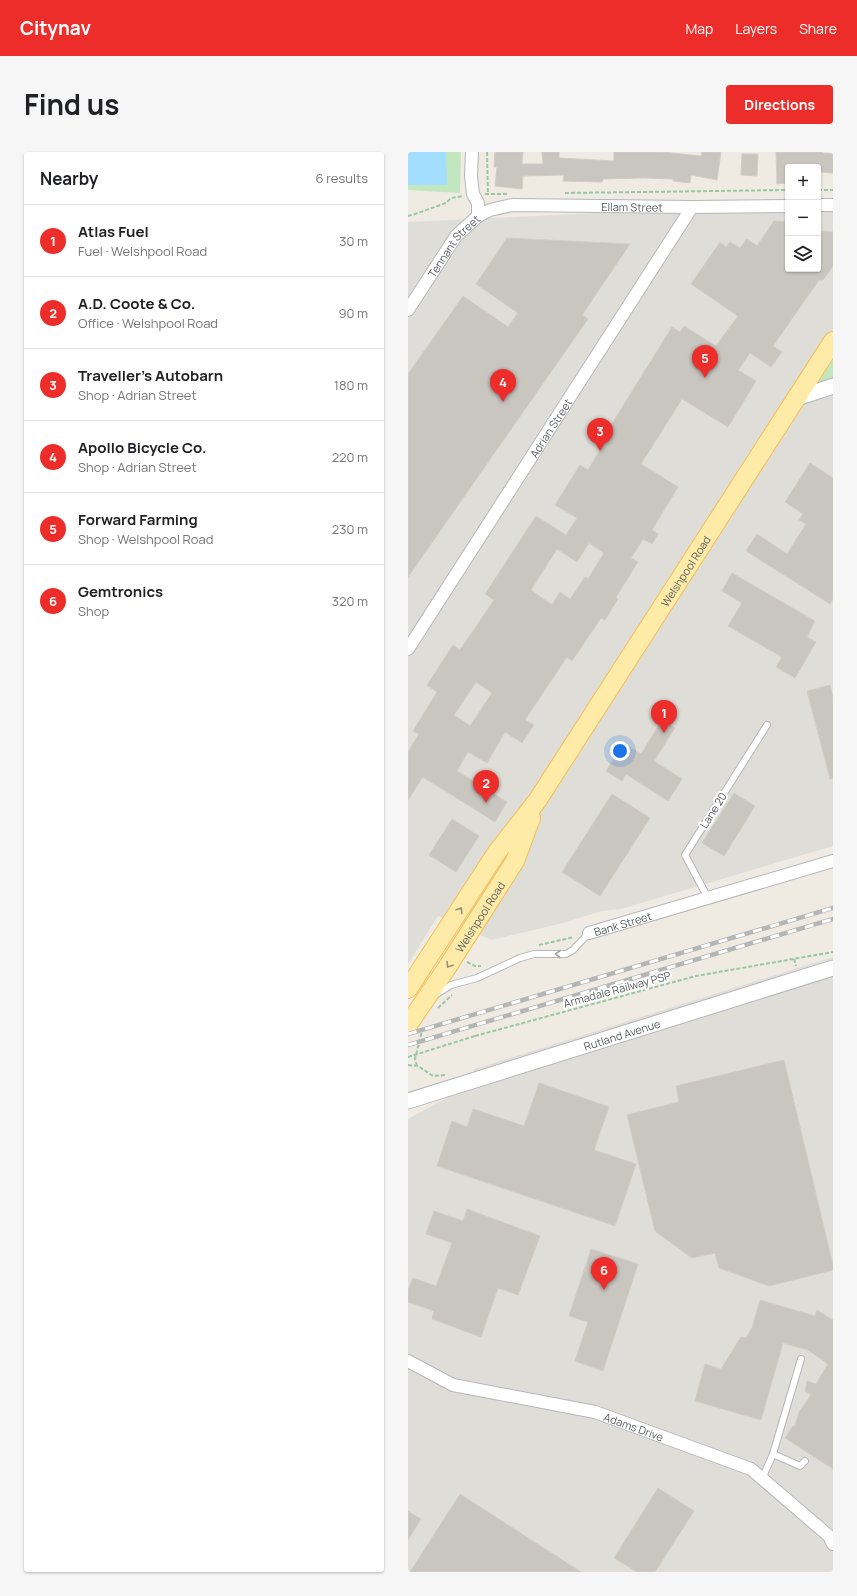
<!DOCTYPE html>
<html lang="en">
<head>
<meta charset="utf-8">
<style>
  body { margin:0; font-family:Manrope,sans-serif; background:#f6f6f6; color:#202124 }
  .controls { position:absolute; right:12px; top:12px; display:grid; overflow:hidden; border-radius:4px; box-shadow:0 1px 3px #0004 }
  .controls button { width:36px; height:36px; display:grid; place-items:center; padding:0; border:0; border-bottom:1px solid #e0e0e0; background:#fff; color:#202124; font:20px sans-serif }
  .you { position:absolute; left:212px; top:599px; width:14px; height:14px; margin:-10px; border:3px solid #fff; border-radius:50%; background:#1a73e8; box-shadow:0 0 0 6px #1a73e833 }
  .badge { display:grid; place-items:center; width:26px; height:26px; border-radius:50%; background:#ed2d2a; color:#fff; font-size:13px; font-weight:700 }
  .pin { position:absolute; translate:-50% -33px; filter:drop-shadow(0 1px 2px #0008) }
  .pin::after { content:''; position:absolute; top:21px; width:14px; height:12px; background:inherit; clip-path:polygon(0 0,100% 0,50% 100%) }
  .list { margin:0; padding:0; list-style:none }
  h2 { display:flex; justify-content:space-between; align-items:center; height:52px; margin:0; padding:0 16px; font-size:17px }
  h2 small { font-size:13px; font-weight:400; color:#757577 }
  .list li { display:grid; grid-template-columns:26px 1fr auto; gap:12px; align-items:center; box-sizing:border-box; height:72px; padding:0 16px; border-top:1px solid #e0e0e0 }
  .list b { display:block; font-size:15px; white-space:nowrap }
  .list p { margin:0; font-size:13px; white-space:nowrap; color:#757577 }
  .list em { font-size:13px; font-style:normal; color:#757577 }
  .icon { flex:none; width:22px; height:22px; fill:none; stroke:currentColor; stroke-width:2; stroke-linecap:round; stroke-linejoin:round }
  .map { position:relative; flex:none; width:425px; height:1420px; overflow:hidden; border-radius:4px }
  header { display:flex; align-items:center; gap:24px; box-sizing:border-box; height:56px; padding:0 20px; background:#ed2d2a; color:#fff }
  header strong { font-size:19px }
  nav { display:flex; gap:22px; margin-inline-start:auto; font-size:14px }
  .intro { display:flex; align-items:center; justify-content:space-between; box-sizing:border-box; height:96px; padding:0 24px }
  h1 { margin:0; font-size:28px }
  .button { padding:10px 18px; border-radius:4px; background:#ed2d2a; color:#fff; font-size:14px; font-weight:700 }
  main { display:flex; gap:24px; padding:0 24px }
  aside { flex:1; background:#fff; border-radius:4px; box-shadow:0 1px 3px #0004 }
  .map>svg:first-child { display:block }
  .industrial { fill:#dfddd8 }
  .green { fill:#c2e7bf }
  .water { fill:#a3ddff }
  .building { fill:#c9c6c0; stroke:#d3cdc1; fill-rule:evenodd }
  .lines { fill:none; stroke-linecap:round; stroke-linejoin:round }
  .service-casing { stroke:#b4b7bb; stroke-width:8 }
  .minor-casing { stroke:#b4b7bb; stroke-width:14 }
  .tertiary-casing { stroke:#b4b7bb; stroke-width:17 }
  .primary-casing { stroke:#f5be56; stroke-width:20 }
  .path { stroke:#98c8a3; stroke-width:2; stroke-dasharray:4 2; stroke-linecap:butt }
  .service { stroke:#fff; stroke-width:6 }
  .minor { stroke:#fff; stroke-width:12 }
  .tertiary { stroke:#fff; stroke-width:15 }
  .primary { stroke:#ffeba8; stroke-width:18 }
  .rail-casing { stroke:#b4b5b5; stroke-width:4.5 }
  .rail { stroke:#fff; stroke-width:3; stroke-dasharray:9; stroke-linecap:butt }
  .path-bridge { stroke:#98c8a3; stroke-width:2; stroke-dasharray:4 2; stroke-linecap:butt }
  .oneway { stroke:#94917c }
  .oneway2 { stroke:#9da0a2 }
  .labels { text-anchor:middle; dominant-baseline:central; stroke-width:4; stroke-linejoin:round; paint-order:stroke }
  .street-label { font-size:11px; fill:#5b6064; stroke:#fff }
</style>
</head>
<body>
<header>
<strong>Citynav</strong>
<nav><a>Map</a><a>Layers</a><a>Share</a></nav>
</header>
<div class="intro"><h1>Find us</h1><a class="button">Directions</a></div>
<main>
<aside>
<h2>Nearby<small>6 results</small></h2>
<ul class="list">
<li><span class="badge">1</span><div><b>Atlas Fuel</b><p>Fuel · Welshpool Road</p></div><em>30 m</em></li>
<li><span class="badge">2</span><div><b>A.D. Coote &amp; Co.</b><p>Office · Welshpool Road</p></div><em>90 m</em></li>
<li><span class="badge">3</span><div><b>Traveller's Autobarn</b><p>Shop · Adrian Street</p></div><em>180 m</em></li>
<li><span class="badge">4</span><div><b>Apollo Bicycle Co.</b><p>Shop · Adrian Street</p></div><em>220 m</em></li>
<li><span class="badge">5</span><div><b>Forward Farming</b><p>Shop · Welshpool Road</p></div><em>230 m</em></li>
<li><span class="badge">6</span><div><b>Gemtronics</b><p>Shop</p></div><em>320 m</em></li>
</ul>
</aside>
<div class="map">
<svg width="425" height="1420" viewBox="0 0 425 1420">
  <rect width="100%" height="100%" fill="#efebe3"/>
  <!-- industrial -->
  <path class="industrial" d="M425,50V177L379,251L425,235V694L213,757L194,759L155,771L83,788L30,764L0,812V70L380,52V117H410V51Z
    M425,805V1420H0V967L51,939L67,917Z"/>
  <!-- green -->
  <path class="green" d="M0,0H53L52,41L0,38Z
    M425,189V234L389,246Z"/>
  <!-- water -->
  <path class="water" d="M0,0H38L39,33H0Z"/>
  <!-- building -->
  <path class="building" d="M87,0H115L114,12H135L134,0H151V6L206,9V0H254L293,4L294,0H313L309,28L283,23L282,31L265,29V27L236,26L195,27L194,30L155,29L156,23L115,24L114,37L87,34L89,15H86Z
    M368,0H414V1L425,2V21L410,20V15H380V31L369,32Z
    M334,2H350L349,24L333,23Z
    M366,69L380,70V117H410V79L425,80V114L415,128H411L365,194L374,200L363,215L342,201L330,218L348,229L320,275L274,247L233,312L270,335L244,378L250,382L244,392L235,387L223,406L230,410L208,445L210,447L197,468L193,466L164,509L159,505L117,568L126,573L114,591L97,580L79,611L60,600L49,619L99,650L87,670L15,625L0,648V600L11,582L5,579L29,540L19,533L45,493L52,498L86,448L77,442L128,364L158,383L169,366L147,353L172,313L180,318L198,288L195,286L264,175L272,180L276,174L308,194L330,164L283,132L312,90L318,95L322,90L332,96L339,87L349,94ZM181,391L196,401L180,427L177,425L162,447L152,440L144,453L123,438L149,397L169,410ZM68,530L84,541L62,574L46,563Z
    M99,86L222,92L174,163L180,167L0,425V222L55,144L100,175L110,161L68,132Z
    M402,311L425,326V447L422,452L338,399L349,382L379,402L398,372L391,368L395,362L377,350Z
    M324,421L407,469L399,485L408,490L387,526L368,515L374,505L320,474L334,451L314,439Z
    M422,533L425,546V627H422L399,539Z
    M254,568L267,576L246,609L274,627L260,649L218,622L214,629L198,619L216,591L233,602Z
    M326,641L347,654L316,704L294,691Z
    M204,642L242,666L192,744L154,720Z
    M44,667L71,684L48,720L21,703Z
    M376,908L425,1113V1118L361,1134L311,1116L307,1101L284,1106L247,1079L219,963L271,950L268,934Z
    M131,931L201,955L186,998L228,1012L207,1074L29,1014L44,969L59,975L65,957L116,974Z
    M59,1057L132,1084L110,1143L90,1136L73,1185L24,1167L26,1159L0,1150V1138L5,1126L28,1134L44,1091L18,1082L26,1059L55,1069Z
    M183,1097L230,1112L195,1219L167,1209L180,1170L161,1164Z
    M352,1148L407,1164L409,1158L425,1168V1317L377,1286L385,1274H387L391,1260L403,1243L397,1239L399,1229L408,1232L420,1212L400,1198L375,1191L353,1268L287,1249L297,1212L313,1217L333,1185L338,1186L344,1176Z
    M250,1336L286,1359L247,1420H229L206,1406Z
    M52,1342L173,1420H2Z
    M0,1359L13,1367L0,1388Z"/>
  <g class="lines">
    <defs>
      <path id="service" d="M300,746L277,703L359,573
        M27,843L43,833L69,826L112,806L126,802H158L165,798L181,781
        M365,1302L393,1207
        M354,1327L365,1302L392,1314L397,1309"/>
      <g id="minor">
        <path d="M410,53H425"/>
        <path id="s1" d="M70,64L82,58L104,53L284,55L380,54"/>
        <path id="s2" d="M0,158L48,84L70,64V51L65,42L63,24L64,0"/>
        <path id="s3" d="M0,497L284,55"/>
        <path id="s4" d="M181,781L425,709"/>
        <path id="s5" d="M0,1209L45,1233L187,1260L343,1317L421,1384L425,1392"/>
      </g>
      <g id="tertiary">
        <path d="M389,246L425,234"/>
        <path id="s6" d="M0,949L425,816"/>
      </g>
      <g id="primary">
        <path id="s7" d="M0,837L89,700L129,649L425,189"/>
        <path id="s8" d="M0,873L38,817L107,709L123,666"/>
      </g>
    </defs>
    <!-- service casing -->
    <use href="#service" class="service-casing"/>
    <!-- minor casing -->
    <use href="#minor" class="minor-casing"/>
    <!-- tertiary casing -->
    <use href="#tertiary" class="tertiary-casing"/>
    <!-- primary casing -->
    <use href="#primary" class="primary-casing"/>
    <!-- path -->
    <path class="path" d="M79,0L80,42
      M410,38H425
      M157,41L380,38
      M77,42H99
      M0,64L7,62L38,51L43,46L55,44
      M131,793L166,785
      M386,807L388,814
      M59,810L67,814H73
      M30,856L44,843
      M67,884L288,824L425,800
      M0,913L10,914L25,924L38,923
      M9,914L7,907L14,879"/>
    <!-- service -->
    <use href="#service" class="service"/>
    <!-- minor -->
    <use href="#minor" class="minor"/>
    <!-- tertiary -->
    <use href="#tertiary" class="tertiary"/>
    <!-- primary -->
    <use href="#primary" class="primary"/>
    <defs>
      <path id="rail" d="M0,882L425,756
        M0,893L425,767"/>
    </defs>
    <!-- rail casing -->
    <use href="#rail" class="rail-casing"/>
    <!-- rail -->
    <use href="#rail" class="rail"/>
    <!-- path-bridge -->
    <path class="path-bridge" d="M0,905L67,884"/>
  </g>
  <!-- one-way arrows -->
  <defs><path id="oneway-chevron" d="M-2-3.5L2.5 0L-2 3.5" fill="none" stroke-width="1.6" stroke-linecap="round" stroke-linejoin="round"/></defs>
  <g class="oneway">
    <use href="#oneway-chevron" transform="translate(52 758) rotate(-57)"/>
    <use href="#oneway-chevron" transform="translate(41 813) rotate(122)"/>
  </g>
  <use class="oneway2" href="#oneway-chevron" transform="translate(150 802) rotate(-176)"/>
  <g class="labels">
    <!-- street labels -->
    <g class="street-label">
      <text stroke="none"><textPath href="#s1" startOffset="156">Ellam Street</textPath></text>
      <text stroke="none"><textPath href="#s2" startOffset="79">Tennant Street</textPath></text>
      <text stroke="none"><textPath href="#s3" startOffset="263">Adrian Street</textPath></text>
      <text stroke="none"><textPath href="#s7" startOffset="502">Welshpool Road</textPath></text>
      <text transform="translate(305 658) rotate(-58)">Lane 20</text>
      <text stroke="none"><textPath href="#s8" startOffset="130">Welshpool Road</textPath></text>
      <text stroke="none"><textPath href="#s4" startOffset="35">Bank Street</textPath></text>
      <text transform="translate(209 837) rotate(-15)">Armadale Railway PSP</text>
      <text stroke="none"><textPath href="#s6" startOffset="224">Rutland Avenue</textPath></text>
      <text stroke="none"><textPath href="#s5" startOffset="237">Adams Drive</textPath></text>
    </g>
  </g>
</svg>
<div class="controls">
<button>+</button>
<button>−</button>
<button><svg class="icon" aria-label="layers" viewBox="0 0 24 24"><path d="M12 4l9 5-9 5-9-5zM3 14l9 5 9-5"/></svg></button>
</div>
<div class="you"></div>
<div class="pin badge" style="left:256px;top:581px">1</div>
<div class="pin badge" style="left:78px;top:651px">2</div>
<div class="pin badge" style="left:192px;top:299px">3</div>
<div class="pin badge" style="left:95px;top:250px">4</div>
<div class="pin badge" style="left:297px;top:226px">5</div>
<div class="pin badge" style="left:196px;top:1138px">6</div>
</div>
</main>
</body>
</html>
